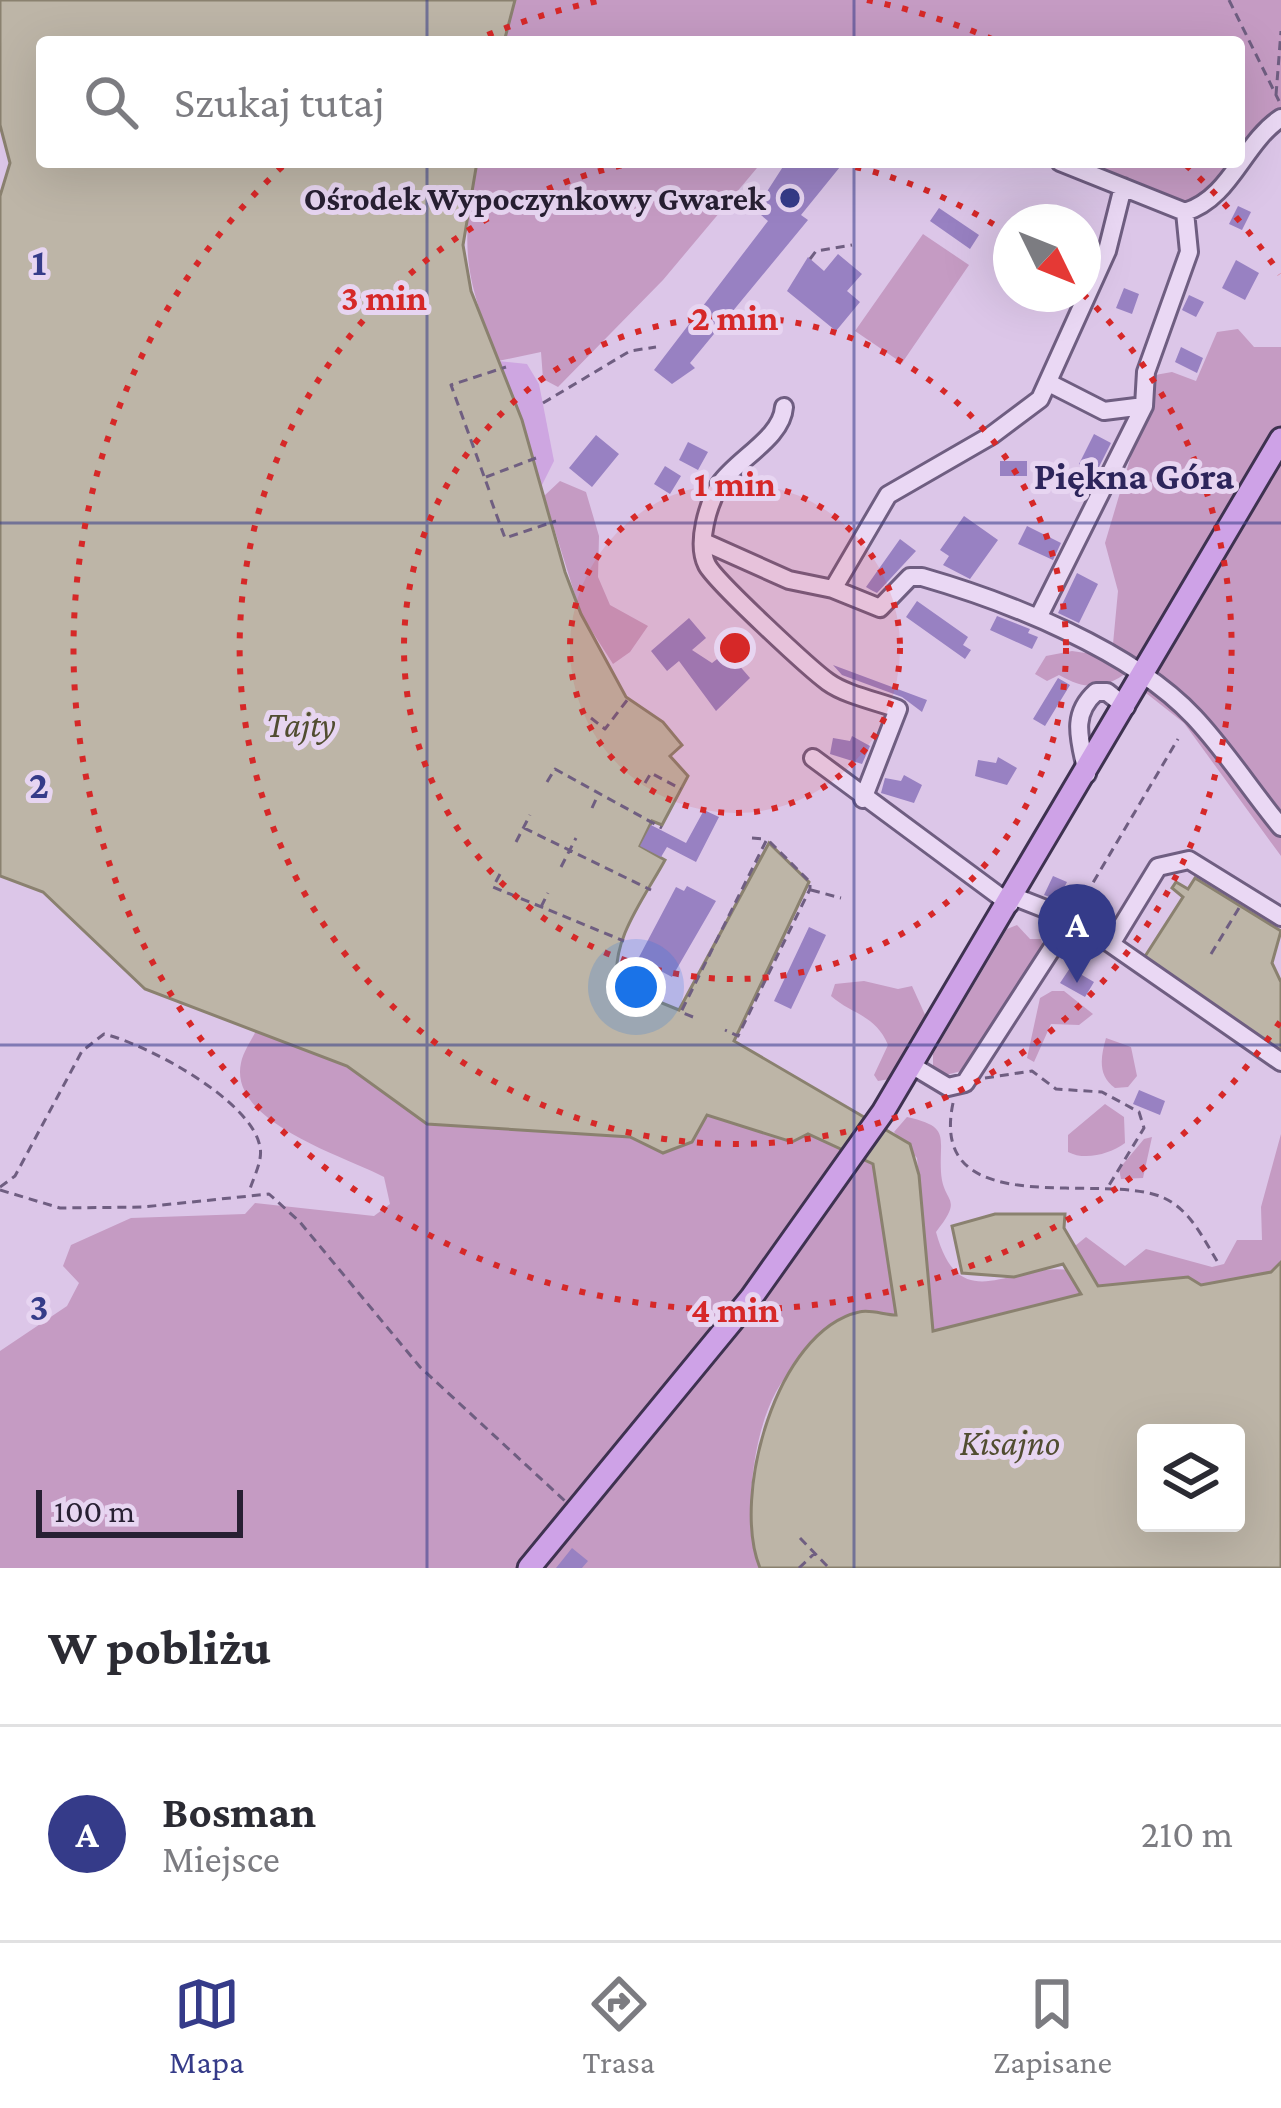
<!DOCTYPE html>
<html lang="pl">
<head>
<meta charset="utf-8">
<style>
  body { margin:0; font-family:"Crimson Pro",serif; background:#f7f7f7; color:#2b2b33 }
  .controls { position:absolute; right:36px; bottom:36px; display:grid; overflow:hidden; border-radius:12px; box-shadow:0 12px 48px #0002 }
  .controls button { width:108px; height:108px; display:grid; place-items:center; padding:0; border:0; border-bottom:3px solid #e1e1e2; background:#fff; color:#2b2b33; font:60px sans-serif }
  .compass { position:absolute; left:993px; top:204px; width:108px; height:108px; border-radius:50%; background:#fff; box-shadow:0 12px 48px #0002; rotate:133deg }
  .scale { position:absolute; left:36px; bottom:30px; width:207px; box-sizing:border-box; padding-left:12px; border:6px solid #282033; border-top:0; font-size:33px; line-height:42px; white-space:nowrap; color:#282033; -webkit-text-stroke:9px #e7d5f1; paint-order:stroke }
  .you { position:absolute; left:636px; top:987px; width:42px; height:42px; margin:-30px; border:9px solid #fff; border-radius:50%; background:#1a73e8; box-shadow:0 0 0 18px #1a73e833 }
  .badge { display:grid; place-items:center; width:78px; height:78px; border-radius:50%; background:#353b89; color:#fff; font-size:39px; font-weight:700 }
  .pin { position:absolute; translate:-50% -99px; filter:drop-shadow(0 3px 6px #0008) }
  .pin::after { content:''; position:absolute; top:63px; width:42px; height:36px; background:inherit; clip-path:polygon(0 0,100% 0,50% 100%) }
  .list { margin:0; padding:0; list-style:none }
  h2 { display:flex; justify-content:space-between; align-items:center; height:156px; margin:0; padding:0 48px; font-size:51px }
  h2 small { font-size:39px; font-weight:400; color:#7c7c81 }
  .list li { display:grid; grid-template-columns:78px 1fr auto; gap:36px; align-items:center; box-sizing:border-box; height:216px; padding:0 48px; border-top:3px solid #e1e1e2 }
  .list b { display:block; font-size:45px; white-space:nowrap }
  .list p { margin:0; font-size:39px; white-space:nowrap; color:#7c7c81 }
  .list em { font-size:39px; font-style:normal; color:#7c7c81 }
  .icon { flex:none; width:66px; height:66px; fill:none; stroke:currentColor; stroke-width:2; stroke-linecap:round; stroke-linejoin:round }
  .map { position:relative; flex:none; width:1281px; height:1568px; overflow:hidden }
  .search { position:absolute; background:#fff; box-shadow:0 12px 48px #0002; left:36px; right:36px; top:36px; height:132px; display:flex; align-items:center; gap:30px; box-sizing:border-box; padding:0 42px; border-radius:12px; color:#7c7c81; font-size:45px }
  .sheet { height:372px; background:#fff }
  nav { display:flex; justify-content:space-around; align-items:center; box-sizing:border-box; height:168px; border-top:3px solid #e1e1e2; background:#fff; font-size:33px; color:#7c7c81 }
  nav a { display:grid; justify-items:center; gap:6px }
  nav .on { color:#353b89 }
  .map>svg:first-child { display:block }
  .green { fill:#c59bc3 }
  .sand { fill:#cea6e1 }
  .water { fill:#bdb5a7; stroke:#8a816f; stroke-width:3; fill-rule:evenodd }
  .building { fill:#9881c2 }
  .lines { fill:none; stroke-linecap:round; stroke-linejoin:round }
  .minor-casing { stroke:#6f5e81; stroke-width:22 }
  .major-casing { stroke:#3e3250; stroke-width:27 }
  .path { stroke:#6f5e81; stroke-width:3; stroke-dasharray:9 6; stroke-linecap:butt }
  .minor { stroke:#ead8f4; stroke-width:16 }
  .major { stroke:#cea2e7; stroke-width:21 }
  .grid { fill:none; stroke:#353b89; stroke-width:3; stroke-opacity:0.55 }
  .ring { fill:none; stroke:#d62828; stroke-width:6; stroke-dasharray:6 12 }
  .poi-dot { fill:#353b89; stroke:#e7d5f1; stroke-width:4.5 }
  .labels { text-anchor:middle; dominant-baseline:central; stroke-width:10; stroke-linejoin:round; paint-order:stroke }
  .poi-label { font-size:33px; font-weight:bold; fill:#282033; stroke:#e7d5f1; text-anchor:end }
  .water-label { font-size:36px; font-style:italic; fill:#514d31; stroke:#e7d5f1 }
  .quarter-label { font-size:39px; font-weight:bold; fill:#2d255b; stroke:#e7d5f1 }
  .grid-label { font-size:39px; text-anchor:middle; font-weight:bold; fill:#353b89; stroke:#e7d5f1; stroke-width:10; stroke-linejoin:round; paint-order:stroke }
  .centre { fill:#d62828; stroke:#e7d5f1; stroke-width:6 }
  .ring-label { font-size:36px; text-anchor:middle; font-weight:bold; fill:#d62828; stroke:#e7d5f1; stroke-width:10; stroke-linejoin:round; paint-order:stroke }
</style>
</head>
<body>
<div class="map">
<svg width="1281" height="1568" viewBox="0 0 1281 1568">
  <rect width="100%" height="100%" fill="#dcc6e8"/>
  <!-- green -->
  <path class="green" d="M515,0H1281V109L1262,120L1239,152V42H504Z
    M477,162H762L663,280L558,387L543,379L541,352L498,361C466,277 459,251 477,162Z
    M1079,162H1231L1204,194L1185,204Z
    M923,234L969,265L902,363L855,331Z
    M1238,329L1254,347H1281V856L1184,723L1146,693L1156,679L1136,666C1108,688 1090,693 1059,675L1047,681L1035,674L1046,656L1072,651L1099,655L1113,644L1118,591L1105,543L1155,375L1172,372L1196,381L1217,332Z
    M560,481L586,492L599,536L598,577L610,605L648,626L630,652L613,664L581,614L544,496Z
    M1017,925L1030,939H1041L1044,950L965,1070L946,1075L933,1066V1054L1007,929Z
    M864,981L898,989L912,986L927,1019L890,1079L878,1081L874,1075L888,1045C876,1015 851,1014 831,996L835,984Z
    M1052,991H1064L1093,1014L1079,1025L1051,1024L1034,1062L1027,1058L1040,998Z
    M257,1029L347,1066L428,1124L631,1137L663,1152L692,1142L707,1115L792,1142L807,1134L873,1164L896,1316C866,1331 822,1344 796,1366C753,1402 740,1519 760,1568H0V1351L67,1306L79,1283L63,1266L71,1245L131,1218L245,1214L255,1203L374,1216L390,1204L384,1177C344,1156 228,1122 241,1063C243,1052 252,1039 257,1029Z
    M1106,1038L1131,1047L1137,1076L1128,1087L1115,1088C1097,1075 1101,1056 1106,1038Z
    M1105,1104L1124,1117L1125,1143C1110,1154 1085,1161 1068,1152V1135Z
    M907,1117C951,1127 939,1136 941,1172C943,1205 965,1195 936,1232C960,1320 1010,1262 1069,1270L1106,1334L933,1331L917,1158L894,1132Z
    M1281,1134V1322L1097,1286L1075,1246L1086,1237L1125,1266L1146,1249L1212,1267L1224,1264L1237,1240H1262L1261,1207Z
    M1152,1137L1143,1178L1121,1179L1119,1169L1144,1139Z"/>
  <!-- sand -->
  <path class="sand" d="M498,361L527,364L539,384L554,461L541,487Z"/>
  <!-- water -->
  <path class="water" d="M0,0H515L504,42H42V162H477L463,245L471,291L522,420L565,572L581,614L626,697L663,722L682,745L670,756L688,776L662,825L652,821L640,846L665,860C645,897 609,942 618,985L679,1010L769,843L809,882L734,1041L910,1144L919,1175L933,1331L1081,1294L1063,1264L1014,1277L962,1273L952,1226L995,1214H1065L1064,1228L1098,1286L1188,1277L1201,1285L1271,1272L1281,1262V1568H760C731,1497 776,1331 859,1312C870,1309 885,1315 896,1315L873,1164L808,1134L792,1142L707,1115L692,1142L663,1153L630,1137L427,1124L347,1066L145,989L43,892L0,876V196L10,163L0,125ZM1146,1433H1236V1523H1146Z
    M1195,878L1281,931L1272,963L1281,982V1056L1142,961L1183,897L1172,888L1176,882L1188,889Z"/>
  <!-- building -->
  <path class="building" d="M786,162H844L801,215L808,220L690,363L695,368L672,384L654,370L768,221L755,210Z
    M1238,206L1251,212L1242,230L1229,224Z
    M939,208L979,235L970,249L930,221Z
    M838,254L862,274L847,291L860,302L836,331L787,291L808,257L824,271Z
    M1236,260L1259,273L1245,300L1222,288Z
    M1124,288L1139,294L1132,314L1116,308Z
    M1189,295L1204,302L1196,317L1182,310Z
    M1181,347L1203,358L1197,373L1175,362Z
    M1094,434L1111,443L1096,473L1079,464Z
    M596,435L619,454L592,487L569,468Z
    M688,442L708,452L698,470L679,460Z
    M1000,461H1027V476H1000Z
    M665,466L681,476L670,494L654,484Z
    M964,516L998,540L970,579L943,565L949,556L940,550Z
    M1027,526L1061,543L1053,560L1018,544Z
    M900,539L916,551L877,593L871,590L866,587Z
    M1077,573L1098,584L1079,623L1058,613Z
    M917,601L968,637L963,645L971,650L965,659L906,617Z
    M997,616L1030,629L1028,633L1038,637L1032,649L990,630Z
    M689,618L706,638L692,650L712,663L721,656L730,666L725,649L750,678L716,711L679,661L667,671L651,651Z
    M833,665L927,700L922,712L902,697L842,675Z
    M1058,678L1070,685L1045,726L1033,719Z
    M852,736L870,746L862,764L830,754L833,738L850,741Z
    M998,757L1017,768L1007,785L975,776L978,760L996,763Z
    M904,775L922,785L914,803L881,793L885,778L901,781Z
    M704,810L719,817L696,862L667,847L661,857L640,846L651,825L686,843Z
    M1053,876L1067,882L1058,900L1044,895Z
    M687,886L716,901L672,977L638,959L676,887L684,891Z
    M809,927L826,935L791,1009L774,1001Z
    M1070,968L1094,982L1085,997L1060,983Z
    M1139,1090L1165,1101L1160,1115L1133,1104Z
    M572,1548L588,1561L582,1568H556Z"/>
  <g class="lines">
    <defs>
      <path id="minor" d="M1060,162L1185,212C1231,198 1243,143 1281,118
        M1051,384L1104,411L1144,406
        M784,407C782,438 737,459 720,484C708,504 696,543 707,565C715,581 810,669 828,682C846,695 877,701 898,709L863,799
        M704,542L789,580L833,589L888,495L992,435L1040,399L1107,251L1123,187
        M833,589L880,608L910,577H922C1009,602 1131,650 1194,717C1226,751 1252,792 1281,827
        M1039,616L1144,406L1146,372L1189,252L1185,212
        M813,758L1010,904
        M1087,774C1081,742 1069,716 1096,692H1107L1126,707
        M1015,897L1071,919L1111,944L1158,867L1189,860L1281,917
        M1111,944L1281,1062
        M913,1066L948,1087L965,1083L1071,919"/>
      <path id="major" d="M529,1568L751,1298L883,1112L1281,439"/>
    </defs>
    <!-- minor casing -->
    <use href="#minor" class="minor-casing"/>
    <!-- major casing -->
    <use href="#major" class="major-casing"/>
    <!-- path -->
    <path class="path" d="M1229,0L1279,101
      M1276,95L1281,31
      M810,259L816,251L852,245
      M543,403L630,351L656,347
      M486,477L536,458
      M489,490L451,385L506,367
      M491,500L505,538L556,521
      M591,718L605,729L628,699
      M547,782L555,769L662,828
      M645,783L651,773L681,789
      M592,808L597,797
      M524,828L651,890
      M752,838L766,839
      M516,842L530,815
      M561,867L576,838
      M500,874L493,887L624,941
      M811,890L841,898
      M541,907L548,893
      M1078,908L1178,739
      M1211,954L1239,908
      M693,1017L681,1012L767,839L810,882V889L738,1036L725,1030
      M985,1078L1032,1071L1056,1089L1102,1092L1139,1112L1144,1128L1108,1187
      M953,1103C927,1226 1106,1170 1164,1198C1190,1210 1203,1238 1217,1261
      M0,1187L15,1176L82,1051L104,1034C146,1044 252,1100 260,1147C263,1161 253,1178 249,1192
      M0,1190L60,1208L143,1207L269,1194L299,1221L420,1367L565,1501
      M800,1538L828,1567
      M799,1568L815,1553"/>
    <!-- minor -->
    <use href="#minor" class="minor"/>
    <!-- major -->
    <use href="#major" class="major"/>
  </g>
  <!-- grid -->
  <path class="grid" d="M427,0V42M854,0V42M427,162V1568M854,162V1568M0,523H1281M0,1045H1281"/>
  <!-- distance rings -->
  <circle cx="735" cy="648" r="165" fill="#d62828" fill-opacity=".12"/>
  <g class="ring">
    <circle cx="735" cy="648" r="165"/>
    <circle cx="735" cy="648" r="331"/>
    <path d="M838 163A496 496 0 0 1 1009 234M1083 294A496 496 0 1 1 632 163"/>
    <path d="M1280 1022A661 661 0 1 1 284 165M471 42A661 661 0 0 1 603 0M867 0A661 661 0 0 1 999 42M1186 165A661 661 0 0 1 1280 274"/>
  </g>
  <!-- markers -->
  <circle class="poi-dot" cx="790" cy="198" r="12"/>
  <g class="labels">
    <!-- poi labels -->
    <g class="poi-label">
      <text x="766" y="198">Ośrodek Wypoczynkowy Gwarek</text>
    </g>
    <!-- water labels -->
    <g class="water-label">
      <text x="301" y="725">Tajty</text>
      <text x="1010" y="1443">Kisajno</text>
    </g>
    <!-- quarter labels -->
    <g class="quarter-label">
      <text x="1134" y="475">Piękna Góra</text>
    </g>
  </g>
  <g class="grid-label">
    <text x="39" y="275">1</text>
    <text x="39" y="798">2</text>
    <text x="39" y="1320">3</text>
  </g>
  <circle cx="735" cy="648" r="18" class="centre"/>
  <g class="ring-label">
    <text x="384" y="310">3 min</text>
    <text x="735" y="330">2 min</text>
    <text x="735" y="496">1 min</text>
    <text x="735" y="1322">4 min</text>
  </g>
</svg>
<div class="controls">
<button><svg class="icon" aria-label="layers" viewBox="0 0 24 24"><path d="M12 4l9 5-9 5-9-5zM3 14l9 5 9-5"/></svg></button>
</div>
<svg class="compass" viewBox="-18 -18 36 36"><path d="M0-13l5 13h-10z" fill="#e53935"/><path d="M0 13l5-13h-10z" fill="#7c7c81"/></svg>
<div class="scale">100 m</div>
<div class="you"></div>
<div class="pin badge" style="left:1077px;top:983px">A</div>
<div class="search"><svg class="icon" aria-label="search" viewBox="0 0 24 24"><circle cx="10" cy="10" r="6"/><path d="M15 15l6 6"/></svg>Szukaj tutaj</div>
</div>
<section class="sheet">
<h2>W pobliżu<small></small></h2>
<ul class="list">
<li><span class="badge">A</span><div><b>Bosman</b><p>Miejsce</p></div><em>210 m</em></li>
</ul>
</section>
<nav>
<a class="on"><svg class="icon" aria-label="map" viewBox="0 0 24 24"><path d="M3 6l6-2 6 2 6-2v14l-6 2-6-2-6 2zM9 4v14M15 6v14"/></svg>Mapa</a>
<a><svg class="icon" aria-label="directions" viewBox="0 0 24 24"><path d="M12 3l9 9-9 9-9-9zM9 14v-3h6M13 9l2 2-2 2"/></svg>Trasa</a>
<a><svg class="icon" aria-label="saved" viewBox="0 0 24 24"><path d="M7 4h10v16l-5-4-5 4z"/></svg>Zapisane</a>
</nav>
</body>
</html>
